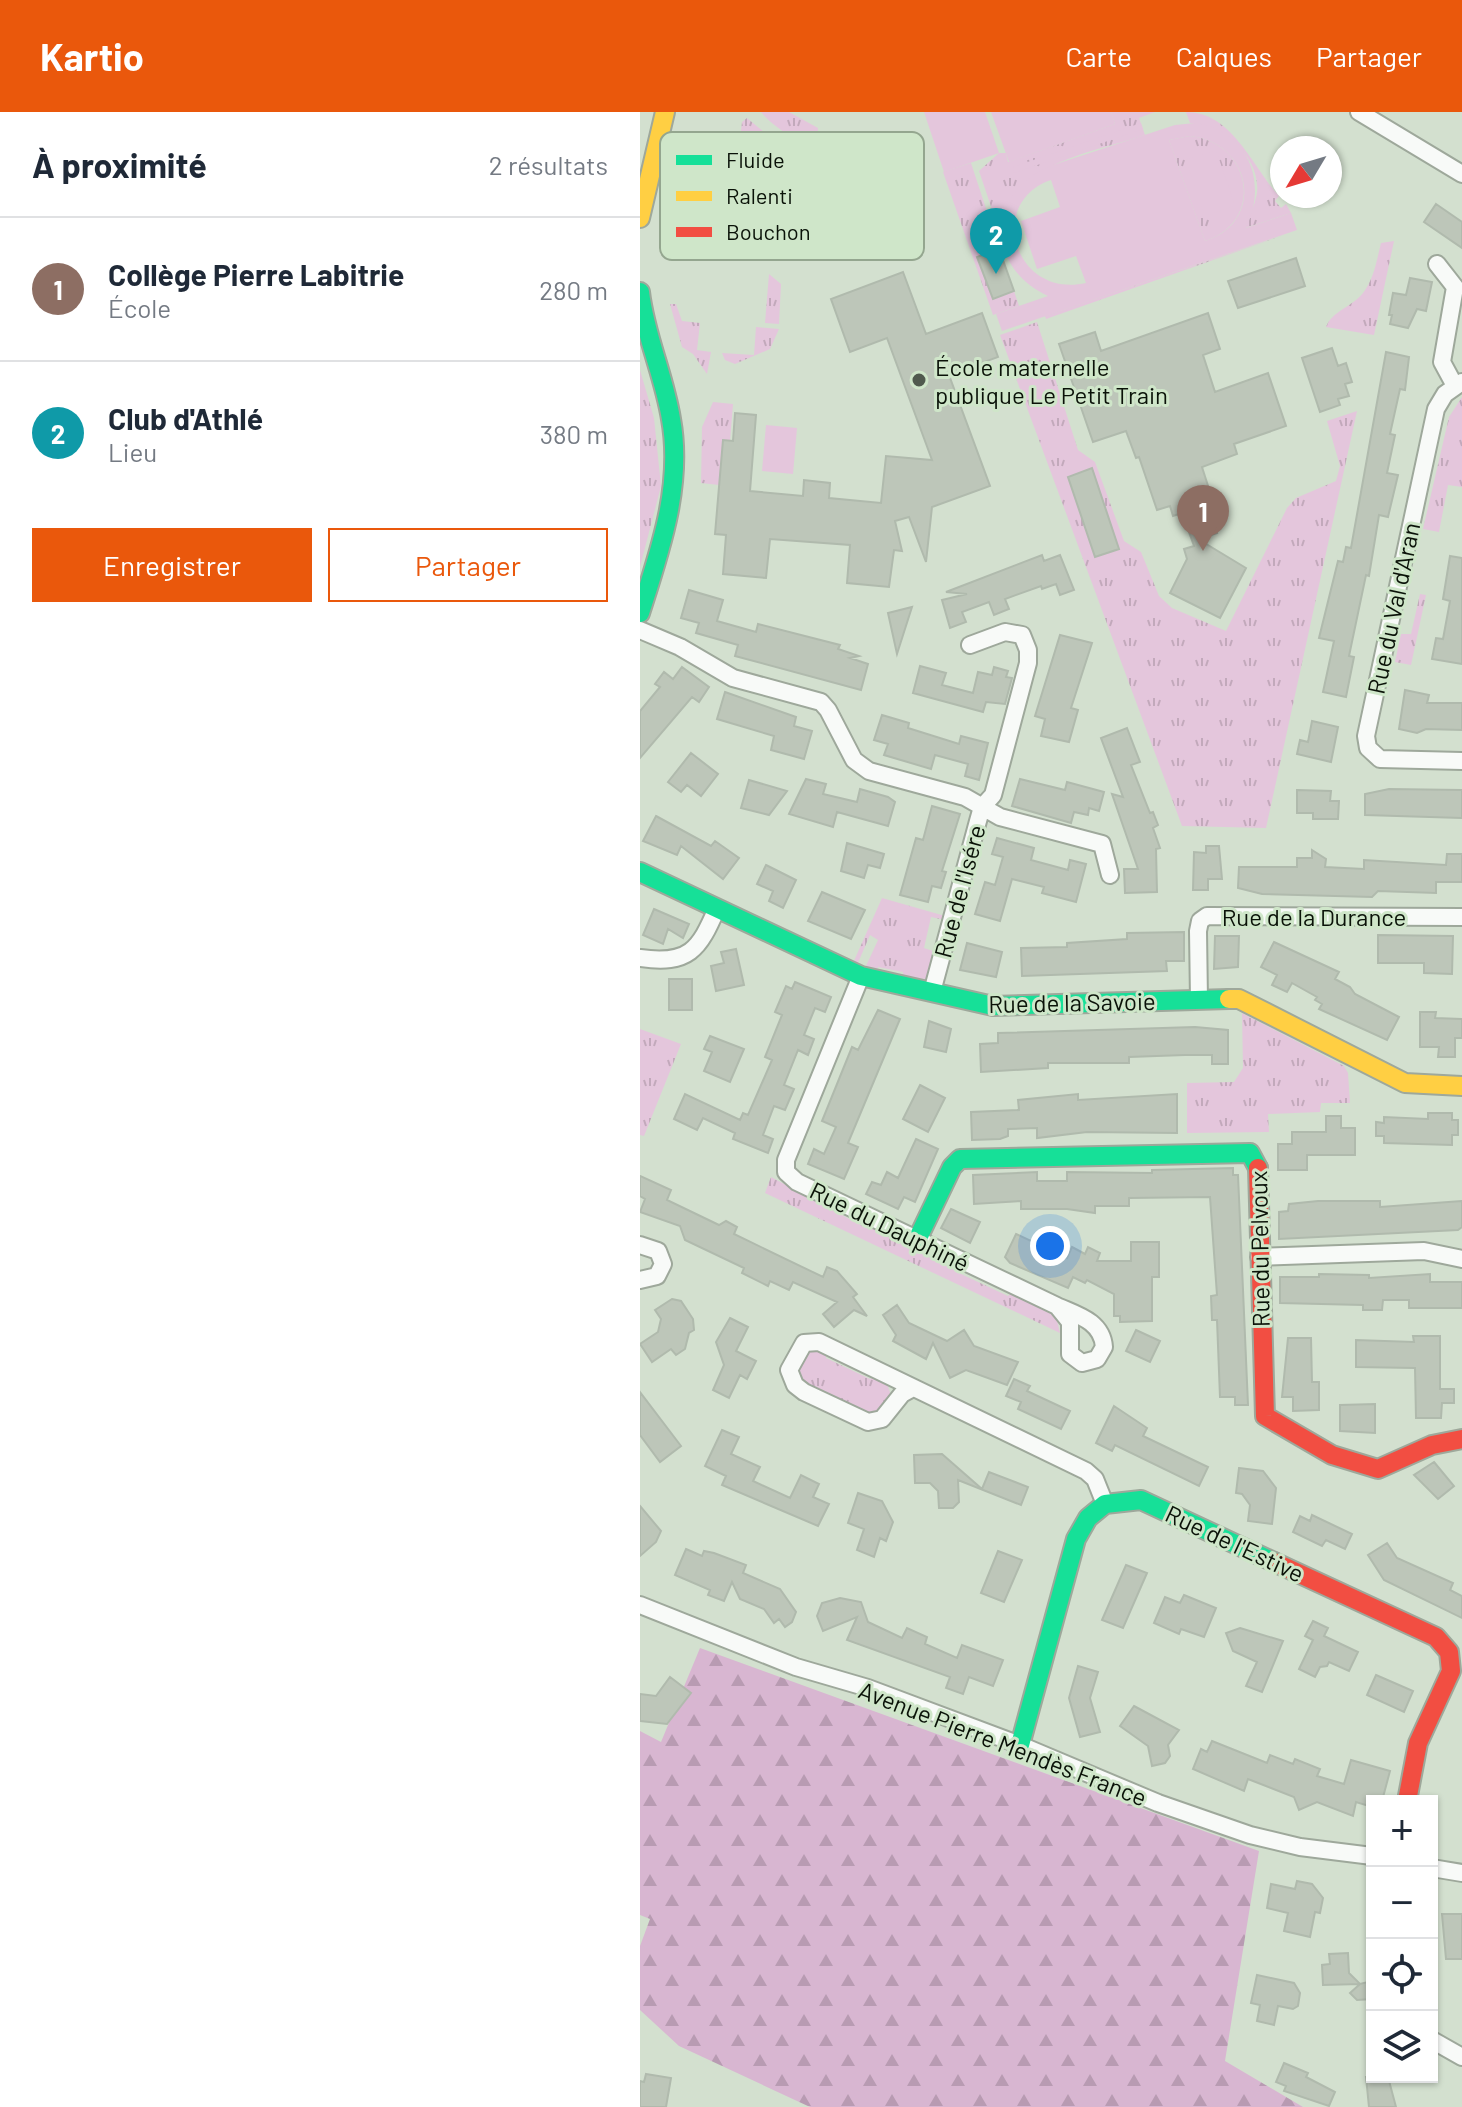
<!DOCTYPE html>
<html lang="fr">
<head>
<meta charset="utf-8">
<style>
  body { margin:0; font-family:Barlow,sans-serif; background:#f6f6f7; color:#1f2937 }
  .controls { position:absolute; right:24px; bottom:24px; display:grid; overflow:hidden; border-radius:0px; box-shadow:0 2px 6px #0004 }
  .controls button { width:72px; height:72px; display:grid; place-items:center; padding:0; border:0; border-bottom:2px solid #e0e1e3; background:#fff; color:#1f2937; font:40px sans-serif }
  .compass { position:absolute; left:630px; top:24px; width:72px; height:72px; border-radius:50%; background:#fff; box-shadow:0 2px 6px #0004; rotate:232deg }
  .you { position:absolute; left:410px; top:1134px; width:28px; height:28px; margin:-20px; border:6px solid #fff; border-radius:50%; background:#1a73e8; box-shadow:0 0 0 12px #1a73e833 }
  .badge { display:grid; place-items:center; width:52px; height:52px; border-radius:50%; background:#ea580c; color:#fff; font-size:26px; font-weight:700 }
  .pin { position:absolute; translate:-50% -66px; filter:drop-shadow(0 2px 4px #0008) }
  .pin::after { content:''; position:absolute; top:42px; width:28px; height:24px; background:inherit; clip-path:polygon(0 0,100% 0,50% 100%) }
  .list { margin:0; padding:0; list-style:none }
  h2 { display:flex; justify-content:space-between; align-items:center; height:104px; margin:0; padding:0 32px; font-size:34px }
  h2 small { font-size:26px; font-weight:400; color:#747a83 }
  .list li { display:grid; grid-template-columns:52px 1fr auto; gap:24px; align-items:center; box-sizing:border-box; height:144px; padding:0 32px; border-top:2px solid #e0e1e3 }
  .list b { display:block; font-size:30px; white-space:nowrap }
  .list p { margin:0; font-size:26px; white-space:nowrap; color:#747a83 }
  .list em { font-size:26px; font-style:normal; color:#747a83 }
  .actions { display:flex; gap:16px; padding:24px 32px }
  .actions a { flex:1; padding:18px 0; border:2px solid #ea580c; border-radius:0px; text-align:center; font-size:28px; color:#ea580c }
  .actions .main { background:#ea580c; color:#fff }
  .icon { flex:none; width:44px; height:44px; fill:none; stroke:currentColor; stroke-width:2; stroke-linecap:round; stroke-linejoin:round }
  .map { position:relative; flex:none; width:822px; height:1995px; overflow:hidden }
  header { display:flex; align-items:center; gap:48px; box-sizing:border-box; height:112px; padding:0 40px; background:#ea580c; color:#fff }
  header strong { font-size:38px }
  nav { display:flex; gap:44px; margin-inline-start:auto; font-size:28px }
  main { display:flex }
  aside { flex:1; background:#fff }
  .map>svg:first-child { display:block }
  .grass { fill:url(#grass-tufts) }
  .forest { fill:url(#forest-firs) }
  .pitch { fill:#e4c6dc; fill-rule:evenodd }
  .building { fill:#bdc6b9; stroke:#b0baad; stroke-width:2 }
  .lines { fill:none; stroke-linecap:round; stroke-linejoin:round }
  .street-casing { stroke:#9ea89b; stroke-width:20 }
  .fast-casing { stroke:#9ea89b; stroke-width:22 }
  .slow-casing { stroke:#9ea89b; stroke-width:22 }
  .jam-casing { stroke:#9ea89b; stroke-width:22 }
  .street { stroke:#f8faf8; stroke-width:16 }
  .fast { stroke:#16e098; stroke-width:18 }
  .slow { stroke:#ffcf43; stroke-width:18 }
  .jam { stroke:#f24e42; stroke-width:18 }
  .poi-dot { fill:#505a4e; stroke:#cfe6c9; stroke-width:3 }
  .labels { text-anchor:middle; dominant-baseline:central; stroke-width:6; stroke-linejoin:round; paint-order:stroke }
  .poi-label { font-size:24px; fill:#0a1208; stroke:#cfe6c9; text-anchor:start }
  .street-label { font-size:24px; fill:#0a1208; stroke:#cfe6c9 }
  .key { fill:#cfe6c9; stroke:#94a68f; stroke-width:2 }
  .key-label { font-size:22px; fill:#0a1208 }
</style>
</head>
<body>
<header>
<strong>Kartio</strong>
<nav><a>Carte</a><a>Calques</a><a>Partager</a></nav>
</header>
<main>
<aside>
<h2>À proximité<small>2 résultats</small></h2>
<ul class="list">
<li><span class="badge" style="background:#8d6e63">1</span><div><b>Collège Pierre Labitrie</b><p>École</p></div><em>280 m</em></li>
<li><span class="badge" style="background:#0f9aa8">2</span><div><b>Club d'Athlé</b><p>Lieu</p></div><em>380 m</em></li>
</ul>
<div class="actions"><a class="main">Enregistrer</a><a>Partager</a></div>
</aside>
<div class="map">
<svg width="822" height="1995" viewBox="0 0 822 1995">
  <defs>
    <pattern id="grass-tufts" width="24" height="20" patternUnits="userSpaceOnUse" patternTransform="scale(2)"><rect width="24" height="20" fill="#e4c6dc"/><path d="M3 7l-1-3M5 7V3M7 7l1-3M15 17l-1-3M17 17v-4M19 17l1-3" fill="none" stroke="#c2a9bb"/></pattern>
    <pattern id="forest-firs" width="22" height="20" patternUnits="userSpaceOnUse" patternTransform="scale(2)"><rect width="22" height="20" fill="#d8b6d1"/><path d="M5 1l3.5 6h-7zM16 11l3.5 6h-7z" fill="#b89bb2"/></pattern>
  </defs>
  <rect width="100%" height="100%" fill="#d3e0cf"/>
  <!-- grass -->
  <path class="grass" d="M121,0H149L178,16L175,61L171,60C170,28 138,22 121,0Z
    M471,0H515L499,6L505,23C451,41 359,53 362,127L339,59L359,41H366L368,50L475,12Z
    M546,0C592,0 612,54 639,84L635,89L641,96L646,92L651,101L605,116C609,105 615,93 617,81C621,45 583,13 550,11Z
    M107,6C131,26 154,41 151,74C150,82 150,86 145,92L135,93L140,39L99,36L102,10Z
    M550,24C612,30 625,110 565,129L529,28Z
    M331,51L358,133L344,138L345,142L338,145L353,187L374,179L379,194L353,203L303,60Z
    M644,123L406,207L405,204Z
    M754,129L734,223L686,215C692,199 712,195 723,181C734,167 737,147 741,131Z
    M129,162L141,172L139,212L125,211Z
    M30,192H36L42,209L60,211L57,238L71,240L67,262L53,242L42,235Z
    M397,210L438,338L455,350L484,429L501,440L519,484L532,496L586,519L647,396L656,386L696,369L700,354L687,309L717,299L626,716L542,714L360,223Z
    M116,215L139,217L130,237L95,252L85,248L82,241L114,243Z
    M0,258L14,306L21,374L0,455Z
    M822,285V375L808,373L799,420L783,417L809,305Z
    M73,290L93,292L90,329L83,328L79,373L61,371L62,315Z
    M780,482L786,483L771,553L755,550L761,522H771Z
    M242,786L305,804V808L291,805L284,836L296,840L286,867L262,866L263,860L238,855L237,860L226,854L238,828L230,823L217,853L213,851Z
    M602,901L704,954L708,961L710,991H681L680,1000L628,1002L629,1020L547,1021V971L594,970L603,956Z
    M0,917L41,932L4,1024L0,1023Z
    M131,1065L226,1116L231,1112L320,1155L321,1162L368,1184L373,1180L415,1200L420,1221L125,1081Z
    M180,1237L186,1240V1246L230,1267L235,1263L246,1269L252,1286L243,1300L227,1303L160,1268L158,1253L165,1241Z"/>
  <!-- forest -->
  <path class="forest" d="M60,1536L619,1739L585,1949L663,1995H170L39,1934L0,1898V1834L10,1807L0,1803V1619L21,1630Z"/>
  <!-- pitch -->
  <path class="pitch" d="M284,0H345L359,41L304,60Z
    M351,0H471L475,12L369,50Z
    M501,11L503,17L374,61L373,55Z
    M555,11C609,18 628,71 606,116L651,101L657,118L362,219L356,202L408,184C345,155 347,81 410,54L535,13ZM550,24C612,30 626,110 565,129L529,28ZM411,68L420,95L381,109L397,157L436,144L446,171C374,187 346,90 411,68Z
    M576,38L595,94L565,104L546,47Z
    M126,313L157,316L153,362L122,359Z"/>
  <!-- building -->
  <path class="building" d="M796,92L822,110V136L784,110Z
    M359,137L374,179L353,187L337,145Z
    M656,146L665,174L598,196L588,169Z
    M263,160L286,222L342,201L358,245L309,263L350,374L292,395L286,450L269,405L255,409L262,439L254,438L249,475L207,471L210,433L130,427L126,466L83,462L86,423L75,422L83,328L93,329L95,301L116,303L110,379L163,384L164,368L190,371L189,386L241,391L246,344L292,348L247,226L210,240L191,187Z
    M770,166L792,170L786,199L777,197L768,216L750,212L752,203H749L753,181L766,183Z
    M568,201L580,237L563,243L575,280L628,261L646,314L594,332L597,342L562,355L570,380L564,382L577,421L558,427L606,456L580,506L530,481L547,447L544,437L554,434L542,401L533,404L530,394L517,398L499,345L496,346L486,319L453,330L419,232L455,220L461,239Z
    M692,236L698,254L706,251L712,270L705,272L709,284L698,287L700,293L680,300L662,246Z
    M746,240L769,245L765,278L760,277L750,322L755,323L747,361L758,363L748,405L739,403L729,464L726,463L709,544L714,545L706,585L683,580L694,529L679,526L698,449L703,450L706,435L711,436Z
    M452,356L479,437L455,445L428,365Z
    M402,443L404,449L420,443L434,478L420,483L416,472L402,477L401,474L365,487L369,497L354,503L349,490L322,500L326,510L310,516L302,488L327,482L306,480Z
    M810,444L822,446V552L792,547L796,526L803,527L810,489L803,487Z
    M49,478L83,488L77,509L116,520L118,512L200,533L198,537L219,544L210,546L228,552L221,578L95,544L98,533L56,521L59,511L41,506Z
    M272,495L257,542L248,501Z
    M420,523L452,531L431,596L438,598L429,630L401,624L405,607L395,604Z
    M280,554L306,561L302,573L333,581L338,560L352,563L354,555L368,559L366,565L372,566L365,592L346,590L343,600L273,581Z
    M42,555L69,575L59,590L52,585L0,646V599L20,575L15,572L24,560L33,567Z
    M765,578L789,583L787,591H822V618L786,617L777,621L759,617Z
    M85,580L156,605L154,614L172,619L164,647L131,638L134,624L77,607Z
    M242,603L269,611L268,616L319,632L321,624L348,631L339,668L325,664L328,652L295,643L291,657L244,643L248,632L234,628Z
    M672,609L698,615L691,650L657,642L660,628L668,630Z
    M487,616L500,650L491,653L510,701L513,700L518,713L513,716L520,736L516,737L517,780L485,781L484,757H498L472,682L483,685L461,626Z
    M51,641L78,662L61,684L47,673L41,680L28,670Z
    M166,667L186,672L183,682L217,690L220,677L248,685L255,690L248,714L197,700L193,715L149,702Z
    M380,667L425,678L427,670L464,680L459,699L449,696L448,703L434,700L431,711L372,694Z
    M109,668L147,679L129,703L101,696Z
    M749,677L822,678V706L725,703V682Z
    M657,678L691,679L690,689H699L698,707H673V701H657Z
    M292,694L320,702L302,759L306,760L301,776L292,774L288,790L260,783L276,726L283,728Z
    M16,704L71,734L75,729L99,746L83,767L41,734L37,743L3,729Z
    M357,726L394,736L391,748L428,758L430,748L446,752L436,790L402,781L404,775L372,767L360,809L335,802L345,770L355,773L363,745L352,742Z
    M207,731L244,742L240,756L228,753L224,766L201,759Z
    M566,734H579L582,767H568V778H553L554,740L566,741Z
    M672,738L686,747L685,755L724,757V748L806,753L807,742H822V770H796V781L738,779L732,785L622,782L598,776L599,755H657V746H672Z
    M126,753L156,768L143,796L129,789L133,779L117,772Z
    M182,780L225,798L211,827L168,809Z
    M14,797L49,812L43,826L28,817L23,832L3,823Z
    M544,820V849H526L527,859L382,864L381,836L427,835V831L487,827V821Z
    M738,823L813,824L812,862L784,861V851H738Z
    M575,824H599L598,855L574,857Z
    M634,830L699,860L695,867L710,875L715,882L759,905L747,928L679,897L682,892L675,888L677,885L652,871L647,880L632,873L637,863L621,855Z
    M327,831L362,840L356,865L320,858Z
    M96,837L104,873L76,879L71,854L84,851L81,840Z
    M29,867H52V898H29Z
    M155,870L191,885L185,900L175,896L164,923L174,927L168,943L158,938L144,973L154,977L145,998L134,994L123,1023L133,1027L128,1041L93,1027L95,1021L63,1006L57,1018L34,1007L45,982L100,1008L103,1001L108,1003L132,948L125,945L142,903L135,900L146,874L152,877Z
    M238,898L260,907L208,1031L218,1035L204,1067L168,1052L174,1037L184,1042L196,1015L182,1009L212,935L218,938Z
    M780,900H796L795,906L822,907V926H815V945H798L799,935H780Z
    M289,909L311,917L306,940L284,935Z
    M555,915L588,918V952H572V943H545L489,945V951H408V956L341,960L340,932L358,931V921Z
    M70,924L104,937L90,970L64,959L72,940L64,937Z
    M280,973L305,986L288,1020L263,1007Z
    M438,982V988L537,982V1021L447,1020L397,1026V1016L368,1017V1024L360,1027L332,1028L331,1000L379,998L378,988Z
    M788,1001H812V1008H818V1023H812V1033L744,1031V1024H736V1010L744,1011V1005L788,1007Z
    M686,1004H701V1016H715V1043H667V1058H638V1032H652V1020H686Z
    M276,1027L298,1037L275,1090L264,1085L258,1097L226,1082L232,1070L241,1073L247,1060L258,1066Z
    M593,1056V1063H598L608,1293H595V1285H580L577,1208H572L571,1184L577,1183L570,1085L489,1086V1094H455V1101L427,1097H381V1089L334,1092L333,1063L397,1060V1069H427V1060L512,1061V1058Z
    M0,1064L31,1078L27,1088L79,1113L86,1109L97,1115L94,1122L183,1165L187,1155L197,1159L217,1182L213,1185L227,1204L214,1198L194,1215L183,1202L197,1190L153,1170L149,1178L130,1169L128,1174L102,1161L104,1156L45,1128L40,1114L0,1100L5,1087L0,1084Z
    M678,1089H740V1095L822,1089V1115L818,1118L639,1127V1100L648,1099L649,1092Z
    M311,1097L340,1110L330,1131L301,1116Z
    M376,1122L427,1146L432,1135L445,1142L448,1135L460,1141L457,1149H491V1130H519V1165H512V1209L480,1210V1204H474V1182L447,1168L445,1171L433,1165L428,1176L370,1151L365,1145Z
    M679,1162L729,1163V1166L790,1162V1170H822V1196H769V1188H743L742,1198H723V1193L640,1191V1165H679Z
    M32,1187L41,1189L53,1207L54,1218L49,1221L45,1237L36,1243L31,1237L12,1250L0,1232L18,1220L21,1207L15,1198Z
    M257,1193L269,1211L307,1229L324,1218L334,1234L378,1250L367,1273L326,1258L310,1266L293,1231L286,1247L253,1229L256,1223L243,1203Z
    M90,1206L108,1215L96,1239L116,1249L107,1267L100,1263L89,1286L73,1278L84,1253L76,1230Z
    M496,1218L520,1229L510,1250L486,1239Z
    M773,1224H800V1277H814V1291H802L801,1306H776L775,1256L716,1255V1228L774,1230Z
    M648,1226H671L672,1270H679V1298L653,1299V1285H642Z
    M374,1267L390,1274L387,1279L430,1299L421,1317L378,1297L381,1290L366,1284Z
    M0,1280L41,1334L20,1350L0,1323Z
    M735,1292V1321L700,1319V1293Z
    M474,1294L507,1316L503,1324L568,1355L559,1374L475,1333L472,1339L456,1331Z
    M82,1318L99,1325L91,1342L120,1355L113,1369L150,1386L161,1363L179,1372L173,1385L189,1392L178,1414L82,1373L86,1364L65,1354Z
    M302,1342L342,1377L349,1360L388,1375L381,1393L318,1368L319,1390L313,1396H299L298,1379L290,1371H275L274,1343Z
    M794,1350L814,1374L798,1387L774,1363Z
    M599,1356L623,1359L636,1376L632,1412L608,1409L610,1393L602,1382L596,1381Z
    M218,1381L242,1389L253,1410L246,1429L240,1426L234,1445L217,1438L224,1417L208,1411Z
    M0,1394L21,1419L16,1430L0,1444Z
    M672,1403L712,1422L705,1437L686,1428L682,1434L653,1420L660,1404L670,1409Z
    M747,1431L757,1446L813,1471L810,1478L822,1484V1506L744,1468L728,1443Z
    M46,1437L62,1444L64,1439L74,1441L106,1453L103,1461L140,1477L156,1500L152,1510L145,1515L139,1507L134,1511L124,1497L100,1487L92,1470L84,1489L68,1483L70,1478L35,1463Z
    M358,1439L382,1448L364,1490L341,1481Z
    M486,1453L507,1461L483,1516L462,1508Z
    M544,1483L576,1496L564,1525L541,1517L539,1522L514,1511L525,1485L540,1491Z
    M200,1486L221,1490L228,1510L262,1526L267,1516L287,1525L285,1532L317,1546L322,1533L363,1548L353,1574L329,1565L323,1582L306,1576L310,1565L207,1528L217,1505L183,1519L177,1504L182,1491Z
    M673,1509L688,1516L684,1524L718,1540L709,1559L689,1550L687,1554L680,1555L675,1565L659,1557L673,1528L665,1524Z
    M600,1516L643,1529L622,1580L606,1574L617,1550L593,1539L586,1521Z
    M438,1554L458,1560L450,1586L460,1620L440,1625L429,1586Z
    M736,1563L773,1579L764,1600L727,1583Z
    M30,1565L51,1581L27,1612L0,1609V1582L16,1584Z
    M494,1594L539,1618L528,1633L530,1644L525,1651L512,1654L508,1634L480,1614Z
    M572,1629L627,1651L630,1643L653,1652L655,1647L680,1657L677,1664L704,1672L711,1648L750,1659L742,1689H732V1695L716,1690L713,1704L677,1690L659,1698L654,1685L608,1667L604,1679L553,1657L561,1637L567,1640Z
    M657,1769L672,1772L683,1786L680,1801L675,1800L670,1825L644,1819L648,1801L627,1796L631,1772L655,1777Z
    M802,1802H822V1847H806Z
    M708,1841L709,1861L720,1872L732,1869V1887L717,1888L710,1881L720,1872L683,1873L682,1853L690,1852L689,1842Z
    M617,1863L654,1871L660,1881L658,1894L653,1897L638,1894L634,1913L617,1909L620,1893L611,1891Z
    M644,1951L668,1961L666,1965L695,1980L689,1994L644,1979L646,1974L636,1970Z
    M6,1962L31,1966L26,1995H0V1969L4,1970Z
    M726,1965H748L756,1995H729Z"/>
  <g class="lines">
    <defs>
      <path id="street" d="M719,0L822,62
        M797,152L815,175L802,250L815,274
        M822,270L805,282L796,297L726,624L728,636L740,647L822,649
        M0,518L40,535L93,566L181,590L188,598L214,648L229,659L325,685L360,705L462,732L470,763
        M0,846C49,853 59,838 77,796
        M221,864L146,1048V1060L157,1070L417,1194L430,1210V1242L442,1251L457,1247L464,1235C462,1209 437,1203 417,1194
        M292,880L338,709L342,695L353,683L388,551V538L382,523L365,520L330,533
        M559,888L558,819L560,809L567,804L822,805
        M0,1133L18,1139L23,1152L17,1164L0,1168
        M619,1145L784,1139L822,1147
        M273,1276L262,1282L242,1307L228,1310L164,1280L155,1273L149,1258L164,1231L179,1230L446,1359L455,1367L465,1392
        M0,1493L156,1555L228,1576L380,1633L518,1691L610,1723L660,1735L732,1744
        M792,1756L822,1761
        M792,1928L822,1945"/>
      <path id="fast" d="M0,180C5,224 24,263 31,307C43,373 20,439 0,501
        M0,760L221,864L353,894L589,887
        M277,1128L312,1055L320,1047L610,1041L618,1056
        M380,1633L436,1427L448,1406L465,1392L501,1388L634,1450"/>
      <path id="slow" d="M0,106L25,0
        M589,887H599L765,971L822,974"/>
      <path id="jam" d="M618,1056L625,1304L692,1343L738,1357L792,1333L822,1327
        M634,1450L796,1525L809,1540L811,1559L778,1631L767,1689"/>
    </defs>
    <!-- street casing -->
    <use href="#street" class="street-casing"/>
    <!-- fast casing -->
    <use href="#fast" class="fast-casing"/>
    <!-- slow casing -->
    <use href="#slow" class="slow-casing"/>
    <!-- jam casing -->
    <use href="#jam" class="jam-casing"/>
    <!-- street -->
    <use href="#street" class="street"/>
    <!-- fast -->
    <use href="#fast" class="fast"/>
    <!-- slow -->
    <use href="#slow" class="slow"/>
    <!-- jam -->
    <use href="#jam" class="jam"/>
  </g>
  <!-- markers -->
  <circle class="poi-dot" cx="279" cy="268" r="8"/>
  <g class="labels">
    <!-- poi labels -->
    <g class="poi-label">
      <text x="295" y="254">École maternelle<tspan x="295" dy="28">publique Le Petit Train</tspan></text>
    </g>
    <!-- street labels -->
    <g class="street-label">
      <text transform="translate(753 496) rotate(-78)">Rue du Val d'Aran</text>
      <text transform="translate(319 779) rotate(-75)">Rue de l'Isére</text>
      <text x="674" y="804">Rue de la Durance</text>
      <text transform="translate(432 890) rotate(-1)">Rue de la Savoie</text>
      <text transform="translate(250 1114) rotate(26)">Rue du Dauphiné</text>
      <text transform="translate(619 1137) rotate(-91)">Rue du Pelvoux</text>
      <text transform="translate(595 1431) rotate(25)">Rue de l'Estive</text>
      <text transform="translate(363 1631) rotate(21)">Avenue Pierre Mendès France</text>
    </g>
  </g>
  <!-- legend -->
  <rect x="20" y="20" width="264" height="128" rx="12" class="key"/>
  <rect x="36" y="43" width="36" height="10" fill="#16e098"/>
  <rect x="36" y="79" width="36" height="10" fill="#ffcf43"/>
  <rect x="36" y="115" width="36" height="10" fill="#f24e42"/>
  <g class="key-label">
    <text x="86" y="56">Fluide</text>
    <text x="86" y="92">Ralenti</text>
    <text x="86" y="128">Bouchon</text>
  </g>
</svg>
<div class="controls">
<button>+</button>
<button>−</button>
<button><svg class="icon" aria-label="locate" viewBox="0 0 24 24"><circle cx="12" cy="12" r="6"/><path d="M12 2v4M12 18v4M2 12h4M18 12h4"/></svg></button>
<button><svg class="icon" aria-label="layers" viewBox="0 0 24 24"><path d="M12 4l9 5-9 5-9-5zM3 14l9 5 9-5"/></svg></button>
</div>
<svg class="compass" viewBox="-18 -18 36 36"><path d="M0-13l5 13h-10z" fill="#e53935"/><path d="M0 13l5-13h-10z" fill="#747a83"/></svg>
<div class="you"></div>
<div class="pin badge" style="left:563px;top:439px;background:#8d6e63">1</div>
<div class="pin badge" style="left:356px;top:162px;background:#0f9aa8">2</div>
</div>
</main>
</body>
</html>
